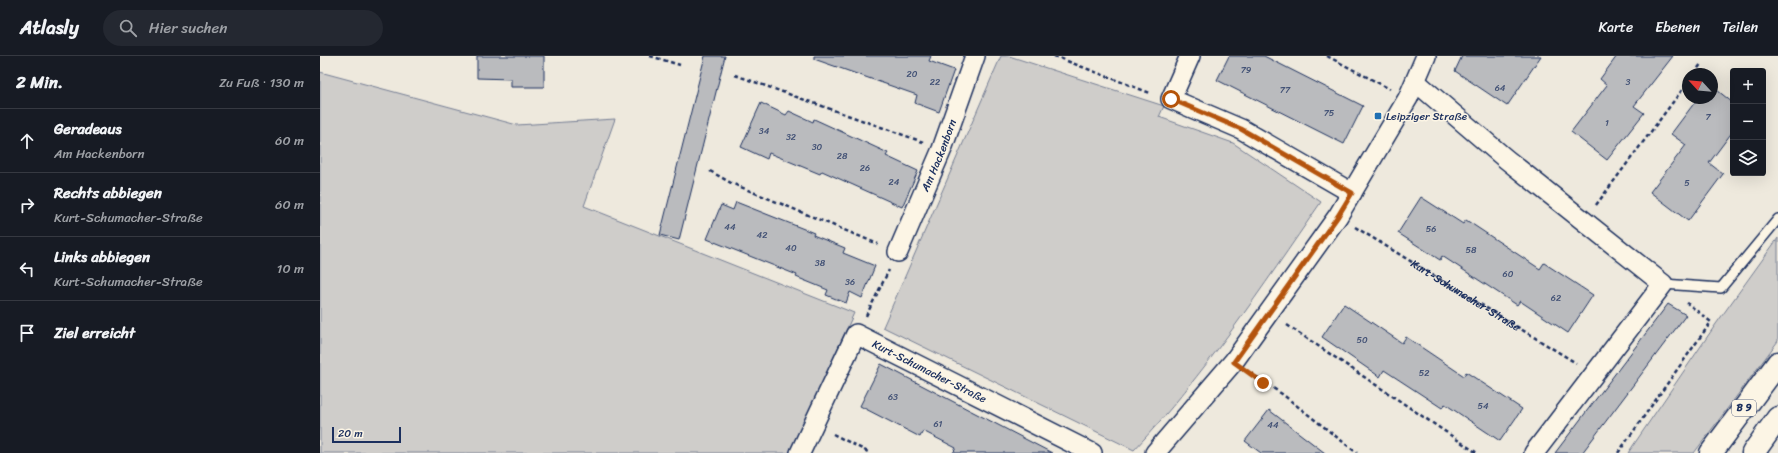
<!DOCTYPE html>
<html lang="de">
<head>
<meta charset="utf-8">
<style>
  body { margin:0; font-family:Sriracha,sans-serif; background:#242831; color:#f1f3f6 }
  .controls { position:absolute; right:12px; top:12px; display:grid; overflow:hidden; border-radius:4px; box-shadow:0 4px 16px #0002 }
  .controls button { width:36px; height:36px; display:grid; place-items:center; padding:0; border:0; border-bottom:1px solid #363941; background:#171b24; color:#f1f3f6; font:20px sans-serif }
  .compass { position:absolute; left:1362px; top:12px; width:36px; height:36px; border-radius:50%; background:#171b24; box-shadow:0 4px 16px #0002; rotate:296deg }
  .scale { position:absolute; left:12px; bottom:10px; width:69px; box-sizing:border-box; padding-left:4px; border:2px solid #1b2f5e; border-top:0; font-size:11px; line-height:14px; white-space:nowrap; color:#1b2f5e; -webkit-text-stroke:3px #fcf5e5; paint-order:stroke }
  .stop { position:absolute; width:12px; height:12px; margin:-9px; border:3px solid #b45309; border-radius:50%; background:#fff }
  .stop.end { background:#b45309; border-color:#fff; box-shadow:0 1px 4px #0008 }
  .list { margin:0; padding:0; list-style:none }
  h2 { display:flex; justify-content:space-between; align-items:center; height:52px; margin:0; padding:0 16px; font-size:17px }
  h2 small { font-size:13px; font-weight:400; color:#9ea1a6 }
  .list li { display:grid; grid-template-columns:26px 1fr auto; gap:12px; align-items:center; box-sizing:border-box; height:64px; padding:0 16px; border-top:1px solid #363941 }
  .list b { display:block; font-size:15px; white-space:nowrap }
  .list p { margin:0; font-size:13px; white-space:nowrap; color:#9ea1a6 }
  .list em { font-size:13px; font-style:normal; color:#9ea1a6 }
  .icon { flex:none; width:22px; height:22px; fill:none; stroke:currentColor; stroke-width:2; stroke-linecap:round; stroke-linejoin:round }
  .map { position:relative; flex:none; width:1458px; height:397px; overflow:hidden }
  header { display:flex; align-items:center; gap:24px; box-sizing:border-box; height:56px; padding:0 20px; background:#171b24; border-bottom:1px solid #363941 }
  header strong { font-size:19px }
  nav { display:flex; gap:22px; margin-inline-start:auto; font-size:14px }
  .search { width:280px; height:36px; background:#242831; display:flex; align-items:center; gap:10px; box-sizing:border-box; padding:0 14px; border-radius:22px; color:#9ea1a6; font-size:15px }
  main { display:flex }
  aside { flex:1; background:#171b24 }
  .map>svg:first-child { display:block }
  .green { fill:#cfcdca; stroke:#757e94 }
  .building { fill:#babbbe; stroke:#1b2f5e }
  .lines { fill:none; stroke-linecap:round; stroke-linejoin:round }
  .service-casing { stroke:#1b2f5e; stroke-width:12 }
  .minor-casing { stroke:#1b2f5e; stroke-width:22 }
  .trunk-casing { stroke:#1b2f5e; stroke-width:25 }
  .path { stroke:#1b2f5e; stroke-width:2.5; stroke-dasharray:4 3; stroke-linecap:butt }
  .service { stroke:#fcf5e5; stroke-width:9 }
  .minor { stroke:#fcf5e5; stroke-width:19 }
  .trunk { stroke:#fcf5e5; stroke-width:22 }
  .route { stroke:#b45309; stroke-width:5 }
  .poi-dot { fill:#1f6fb2; stroke:#fcf5e5; stroke-width:1.5 }
  .labels { text-anchor:middle; dominant-baseline:central; stroke-width:3; stroke-linejoin:round; paint-order:stroke }
  .number-label { font-size:9px; fill:#435276 }
  .shield { fill:#fcf5e5; stroke:#5e6a86; stroke-width:1 }
  .shield-label { font-size:10px; font-weight:bold; fill:#1b2f5e }
  .poi-label { font-size:11px; fill:#1b2f5e; stroke:#fcf5e5; text-anchor:start }
  .street-label { font-size:11px; fill:#1b2f5e; stroke:#fcf5e5 }
</style>
</head>
<body>
<header>
<strong>Atlasly</strong>
<div class="search"><svg class="icon" aria-label="search" viewBox="0 0 24 24"><circle cx="10" cy="10" r="6"/><path d="M15 15l6 6"/></svg>Hier suchen</div>
<nav><a>Karte</a><a>Ebenen</a><a>Teilen</a></nav>
</header>
<main>
<aside>
<h2>2 Min.<small>Zu Fuß · 130 m</small></h2>
<ul class="list">
<li><svg class="icon" aria-label="ahead" viewBox="0 0 24 24"><path d="M12 20V5M6 11l6-6 6 6"/></svg><div><b>Geradeaus</b><p>Am Hackenborn</p></div><em>60 m</em></li>
<li><svg class="icon" aria-label="right" viewBox="0 0 24 24"><path d="M7 20v-9h11M14 6l5 5-5 5"/></svg><div><b>Rechts abbiegen</b><p>Kurt-Schumacher-Straße</p></div><em>60 m</em></li>
<li><svg class="icon" aria-label="left" viewBox="0 0 24 24"><path d="M17 20v-9H6M10 6l-5 5 5 5"/></svg><div><b>Links abbiegen</b><p>Kurt-Schumacher-Straße</p></div><em>10 m</em></li>
<li><svg class="icon" aria-label="arrive" viewBox="0 0 24 24"><path d="M6 21V4h12l-3 4 3 4H6"/></svg><div><b>Ziel erreicht</b></div></li>
</ul>
</aside>
<div class="map">
<svg width="1458" height="397" viewBox="0 0 1458 397">
  <rect width="100%" height="100%" fill="#eee9dd"/>
  <filter id="ink" filterUnits="userSpaceOnUse"><feTurbulence type="fractalNoise" baseFrequency=".025" numOctaves="2"/><feDisplacementMap in="SourceGraphic" scale="8" xChannelSelector="R" yChannelSelector="G"/><feConvolveMatrix kernelMatrix="1 2 1 2 8 2 1 2 1" color-interpolation-filters="sRGB"/></filter>
  <g filter="url(#ink)">
    <!-- green -->
    <path class="green" d="M681,0H689L844,50L839,61L913,87L1001,146C942,232 885,318 814,394L563,271Z
      M0,16L197,69L295,63L264,150L534,257L470,397H0Z
      M1458,182V285L1374,397H1308L1396,268Z"/>
    <!-- building -->
    <path class="building" d="M157,0H224V31H191V23L157,22Z
      M385,0H405L359,184L340,179Z
      M494,0H611L609,5L634,14L619,56L595,47L597,39L494,3Z
      M909,0H944L1043,50L1024,88L897,24Z
      M1142,0H1221L1187,50L1135,15Z
      M1297,0H1353L1314,50L1324,57L1287,104L1251,76L1287,29L1280,23Z
      M1392,30L1413,47V75L1389,107L1403,118L1368,165L1330,136L1366,89L1351,78L1378,42H1392Z
      M441,47L466,59L469,55L493,66L494,63L568,97L566,100L598,115L582,151L502,115L500,118L449,97L447,103L421,91Z
      M1101,141L1143,168L1146,164L1220,213L1224,207L1273,239L1248,277L1200,245L1197,249L1122,200L1120,204L1078,177Z
      M416,146L494,177L493,179L525,192L523,197L555,210L542,242L530,236L526,247L506,239L508,234L476,221L477,219L387,183L401,149L413,154Z
      M1024,248L1082,287L1086,281L1144,320L1146,316L1202,353L1180,385L1125,348L1122,352L1064,314L1060,321L1002,281Z
      M1348,248L1366,259L1262,397H1235Z
      M561,308L607,332L732,397H633L636,392L603,375L600,381L540,350Z
      M949,354L1005,397H941L925,385Z"/>
    <g class="lines">
      <defs>
        <path id="service" d="M1343,228L1401,232L1458,163"/>
        <g id="minor">
          <path d="M870,0L851,43L921,73L1032,137"/>
          <path d="M1096,26L1186,103L1343,228L1214,397"/>
          <path id="s2" d="M578,196L622,93L655,0"/>
          <path id="s3" d="M480,397L536,278L772,397"/>
          <path d="M835,397L914,305L1018,160L1088,42L1106,0"/>
        </g>
        <path id="trunk" d="M1391,397L1458,307
          M1433,397L1458,362"/>
      </defs>
      <!-- service casing -->
      <use href="#service" class="service-casing"/>
      <!-- minor casing -->
      <use href="#minor" class="minor-casing"/>
      <!-- trunk casing -->
      <use href="#trunk" class="trunk-casing"/>
      <!-- path -->
      <g class="path">
        <path d="M330,0L360,9"/>
        <path d="M734,0L830,37"/>
        <path d="M1007,0L1070,33"/>
        <path d="M1374,18L1381,8"/>
        <path d="M415,19L603,86"/>
        <path d="M390,115L411,127L558,188"/>
        <path d="M1276,149L1368,26"/>
        <path id="s1" d="M1035,171L1256,307"/>
        <path d="M546,260L569,214"/>
        <path d="M967,269L1157,397"/>
        <path d="M930,317L962,338L1037,397"/>
        <path d="M513,378L550,397"/>
        <path d="M1298,397L1391,266L1367,247"/>
      </g>
      <!-- service -->
      <use href="#service" class="service"/>
      <!-- minor -->
      <use href="#minor" class="minor"/>
      <!-- trunk -->
      <use href="#trunk" class="trunk"/>
    </g>
  </g>
  <g class="lines" filter="url(#ink)">
    <!-- route -->
    <path class="route" d="M851,43L921,73L1032,137L1018,160L914,306L943,327"/>
  </g>
  <!-- markers -->
  <rect class="poi-dot" x="1054" y="56" width="8" height="8" rx="2"/>
  <g class="labels">
    <!-- number labels -->
    <g class="number-label">
      <text x="926" y="14">79</text>
      <text x="592" y="18">20</text>
      <text x="615" y="26">22</text>
      <text x="1308" y="26">3</text>
      <text x="1180" y="32">64</text>
      <text x="965" y="34">77</text>
      <text x="1009" y="57">75</text>
      <text x="1388" y="61">7</text>
      <text x="1287" y="67">1</text>
      <text x="444" y="75">34</text>
      <text x="471" y="81">32</text>
      <text x="497" y="91">30</text>
      <text x="522" y="100">28</text>
      <text x="545" y="112">26</text>
      <text x="574" y="126">24</text>
      <text x="1367" y="127">5</text>
      <text x="410" y="171">44</text>
      <text x="1111" y="173">56</text>
      <text x="442" y="179">42</text>
      <text x="471" y="192">40</text>
      <text x="1151" y="194">58</text>
      <text x="500" y="207">38</text>
      <text x="1188" y="218">60</text>
      <text x="530" y="226">36</text>
      <text x="1236" y="242">62</text>
      <text x="1042" y="284">50</text>
      <text x="1104" y="317">52</text>
      <text x="573" y="341">63</text>
      <text x="1163" y="350">54</text>
      <text x="618" y="368">61</text>
      <text x="953" y="369">44</text>
    </g>
    <!-- shield labels -->
    <rect class="shield" x="1412" y="344" width="24" height="16" rx="3"/>
    <g class="shield-label">
      <text x="1424" y="352">B 9</text>
    </g>
    <!-- poi labels -->
    <g class="poi-label">
      <text x="1066" y="60">Leipziger Straße</text>
    </g>
    <!-- street labels -->
    <g class="street-label">
      <text stroke="none"><textPath href="#s2" startOffset="105">Am Hackenborn</textPath></text>
      <text stroke="none"><textPath href="#s1" startOffset="130">Kurt-Schumacher-Straße</textPath></text>
      <text stroke="none"><textPath href="#s3" startOffset="214">Kurt-Schumacher-Straße</textPath></text>
    </g>
  </g>
</svg>
<div class="controls">
<button>+</button>
<button>−</button>
<button><svg class="icon" aria-label="layers" viewBox="0 0 24 24"><path d="M12 4l9 5-9 5-9-5zM3 14l9 5 9-5"/></svg></button>
</div>
<svg class="compass" viewBox="-18 -18 36 36"><path d="M0-13l5 13h-10z" fill="#e53935"/><path d="M0 13l5-13h-10z" fill="#9ea1a6"/></svg>
<div class="scale">20 m</div>
<div class="stop" style="left:851px;top:43px"></div>
<div class="stop end" style="left:943px;top:327px"></div>
</div>
</main>
</body>
</html>
